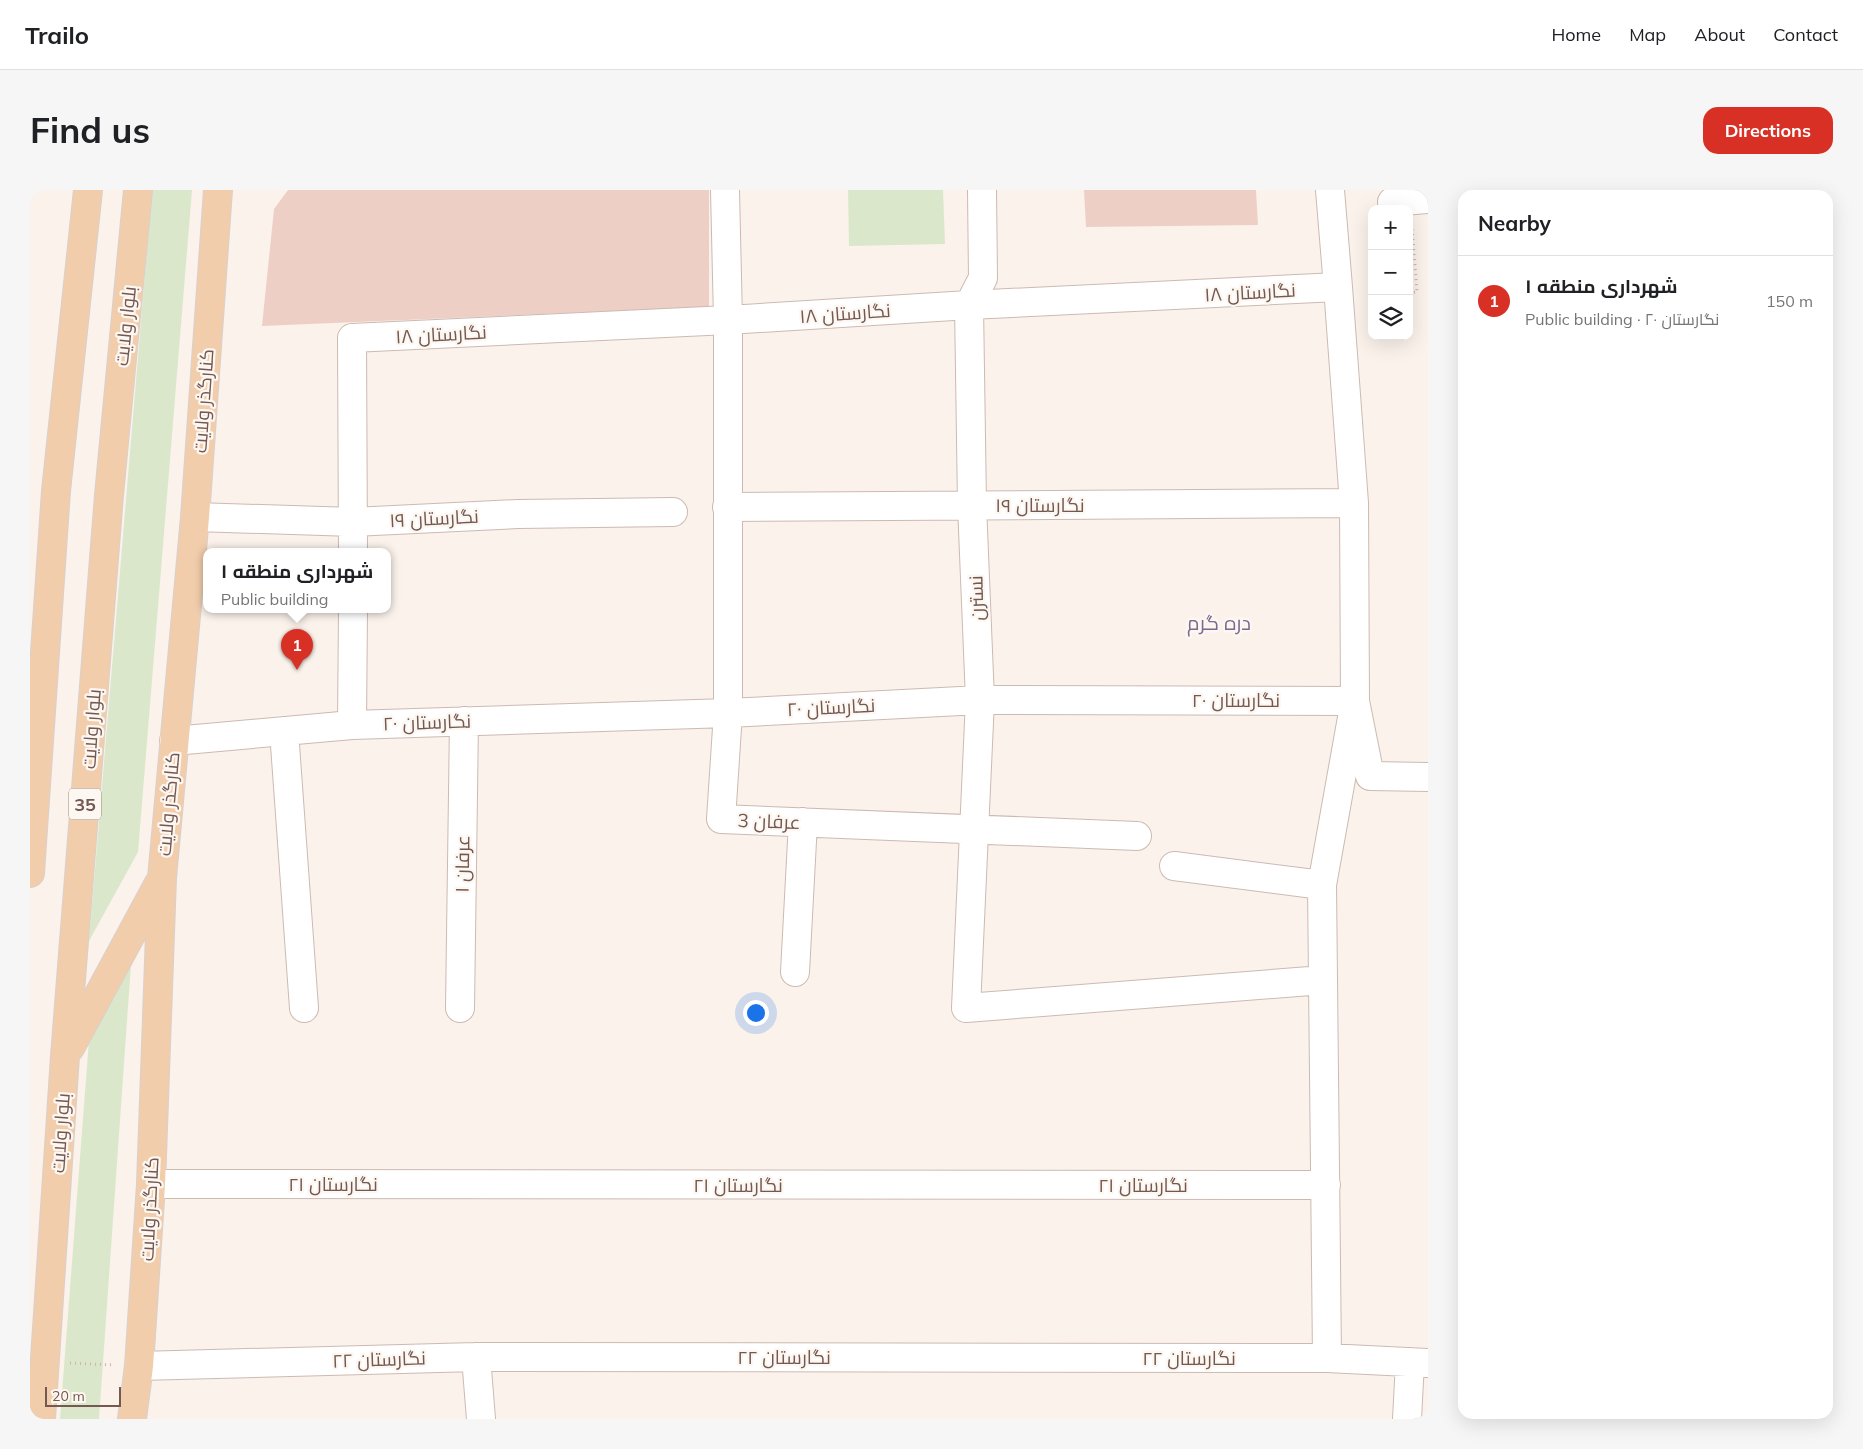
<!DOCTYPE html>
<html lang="en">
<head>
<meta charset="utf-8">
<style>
  body { margin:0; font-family:Mulish,Cairo,sans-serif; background:#f6f6f6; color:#202124 }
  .controls { position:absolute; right:15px; top:15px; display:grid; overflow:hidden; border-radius:10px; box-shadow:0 5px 20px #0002 }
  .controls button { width:45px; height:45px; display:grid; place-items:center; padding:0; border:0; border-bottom:1px solid #e0e0e0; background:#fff; color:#202124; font:25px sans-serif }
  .scale { position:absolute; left:15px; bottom:12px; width:76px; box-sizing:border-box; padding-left:5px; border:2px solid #745851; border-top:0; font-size:14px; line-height:18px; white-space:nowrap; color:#745851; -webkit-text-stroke:4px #fdf7f2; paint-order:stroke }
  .you { position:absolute; left:725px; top:822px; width:18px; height:18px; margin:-12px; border:4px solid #fff; border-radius:50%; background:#1a73e8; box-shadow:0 0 0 8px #1a73e833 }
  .badge { display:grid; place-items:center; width:32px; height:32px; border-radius:50%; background:#d93025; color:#fff; font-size:16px; font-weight:700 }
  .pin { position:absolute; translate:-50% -41px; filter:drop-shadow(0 1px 2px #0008) }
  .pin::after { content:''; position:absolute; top:26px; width:18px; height:15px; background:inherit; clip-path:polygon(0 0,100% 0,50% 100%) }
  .popup { position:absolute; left:173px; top:358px; width:188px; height:65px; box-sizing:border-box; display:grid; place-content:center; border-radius:10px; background:#fff; filter:drop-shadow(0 1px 4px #0005); font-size:16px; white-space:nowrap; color:#757577 }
  .popup b { font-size:19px; color:#202124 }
  .popup::after { content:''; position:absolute; left:50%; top:100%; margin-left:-10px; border:10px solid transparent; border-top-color:#fff }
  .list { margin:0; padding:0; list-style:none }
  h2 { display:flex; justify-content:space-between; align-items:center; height:65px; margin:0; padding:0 20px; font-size:21px }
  h2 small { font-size:16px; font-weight:400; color:#757577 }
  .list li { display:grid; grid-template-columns:32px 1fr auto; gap:15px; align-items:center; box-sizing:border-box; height:90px; padding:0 20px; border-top:1px solid #e0e0e0 }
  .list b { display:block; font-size:19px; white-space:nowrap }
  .list p { margin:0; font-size:16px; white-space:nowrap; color:#757577 }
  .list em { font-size:16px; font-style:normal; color:#757577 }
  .icon { flex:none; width:28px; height:28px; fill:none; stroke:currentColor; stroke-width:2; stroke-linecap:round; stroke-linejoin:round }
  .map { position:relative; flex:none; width:1398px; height:1229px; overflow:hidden; border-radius:15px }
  header { display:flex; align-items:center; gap:30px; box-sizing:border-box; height:70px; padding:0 25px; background:#fff; border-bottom:1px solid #e0e0e0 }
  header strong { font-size:24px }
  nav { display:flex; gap:28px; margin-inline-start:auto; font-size:18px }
  .intro { display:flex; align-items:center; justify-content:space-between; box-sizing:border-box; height:120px; padding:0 30px }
  h1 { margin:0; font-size:35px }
  .button { padding:12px 22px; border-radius:15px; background:#d93025; color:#fff; font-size:18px; font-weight:700 }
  main { display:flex; gap:30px; padding:0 30px }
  aside { flex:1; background:#fff; border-radius:15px; box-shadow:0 5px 20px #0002 }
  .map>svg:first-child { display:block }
  .green { fill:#dbe7cb }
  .building { fill:#edcfc6 }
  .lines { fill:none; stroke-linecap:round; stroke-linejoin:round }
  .minor-casing { stroke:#ccbab2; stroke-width:30 }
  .major-casing { stroke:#d8d0ce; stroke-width:30 }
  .path { stroke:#d3b2a9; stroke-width:3; stroke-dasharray:1 4; stroke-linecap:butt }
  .minor { stroke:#fff; stroke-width:28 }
  .major { stroke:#f2cdab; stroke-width:28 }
  .labels { text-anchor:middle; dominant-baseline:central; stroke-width:4.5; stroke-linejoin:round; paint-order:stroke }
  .shield { fill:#fdf7f2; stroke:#9d8881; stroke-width:1 }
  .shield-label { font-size:18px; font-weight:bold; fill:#745851 }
  .street-label { font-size:19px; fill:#745851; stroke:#fdf7f2 }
  .neighbourhood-label { font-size:20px; fill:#7c698f; stroke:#fdf7f2 }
</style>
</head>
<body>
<header>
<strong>Trailo</strong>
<nav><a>Home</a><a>Map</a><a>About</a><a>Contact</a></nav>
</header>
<div class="intro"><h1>Find us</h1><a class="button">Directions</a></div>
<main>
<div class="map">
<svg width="1398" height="1229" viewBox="0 0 1398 1229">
  <rect width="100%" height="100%" fill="#fbf2eb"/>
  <!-- green -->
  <path class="green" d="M122,0H162L108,662L59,751Z
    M818,0H913L915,54L819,56Z
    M101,774L69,1229H30L59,850Z"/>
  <!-- building -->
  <path class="building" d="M258,0H679V117L232,136L244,19Z
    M1054,0H1226L1228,35L1056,37Z"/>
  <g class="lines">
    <defs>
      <path id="minor" d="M695,0L698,130V523L691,629L1107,646
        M952,0L953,88L939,115L942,315L950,510L936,818L1293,790
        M1362,12L1398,9
        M697,317L1324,313
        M165,327L323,332L488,324L643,322
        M323,361L322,148L698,130L939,115L1308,97
        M322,535L323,419
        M254,541L274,818
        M144,551L322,535L698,523L950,510L1325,511L1340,586L1398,587
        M1144,676L1292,695
        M765,782L773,632
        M430,818L434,531
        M121,994L1296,995
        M446,1167L451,1229
        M1297,1168L1292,695L1325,511L1324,313L1308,97L1300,0
        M109,1176L446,1167L1297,1168L1398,1173
        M1377,1229L1380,1172"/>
      <path id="major" d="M0,683L26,301L58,0
        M40,858L129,693
        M11,1229L35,866L79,305L108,0
        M102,1229L109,1176L121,994L132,688L165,327L188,0"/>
    </defs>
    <!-- minor casing -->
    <use href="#minor" class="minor-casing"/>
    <!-- major casing -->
    <use href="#major" class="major-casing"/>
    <!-- path -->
    <path class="path" d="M1379,103L1387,102L1382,36
      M40,1173L84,1175"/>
    <!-- minor -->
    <use href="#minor" class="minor"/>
    <!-- major -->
    <use href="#major" class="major"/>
  </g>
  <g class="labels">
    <!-- shield labels -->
    <rect class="shield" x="39" y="598.5" width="32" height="31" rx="4"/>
    <g class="shield-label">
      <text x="55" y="614">35</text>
    </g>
    <!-- street labels -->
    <g class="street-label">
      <text transform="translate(1220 102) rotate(-3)">نگارستان ۱۸</text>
      <text transform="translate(815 123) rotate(-4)">نگارستان ۱۸</text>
      <text transform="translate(95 136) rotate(-84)">بلوار ولایت</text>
      <text transform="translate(411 144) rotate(-3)">نگارستان ۱۸</text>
      <text transform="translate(173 211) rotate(-86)">کنارگذر ولایت</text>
      <text x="1010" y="315">نگارستان ۱۹</text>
      <text transform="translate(404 328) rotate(-3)">نگارستان ۱۹</text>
      <text transform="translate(946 408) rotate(-92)">نسترن</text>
      <text x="1206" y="510">نگارستان ۲۰</text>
      <text transform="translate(801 517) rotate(-3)">نگارستان ۲۰</text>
      <text transform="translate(397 532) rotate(-2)">نگارستان ۲۰</text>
      <text transform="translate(61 539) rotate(-86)">بلوار ولایت</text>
      <text transform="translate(138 614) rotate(-85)">کنارگذر ولایت</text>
      <text transform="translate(739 631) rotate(2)">عرفان 3</text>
      <text transform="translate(432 674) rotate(-89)">عرفان ۱</text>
      <text transform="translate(30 943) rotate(-86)">بلوار ولایت</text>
      <text x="303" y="994">نگارستان ۲۱</text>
      <text x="708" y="995">نگارستان ۲۱</text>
      <text x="1113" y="995">نگارستان ۲۱</text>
      <text transform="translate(119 1019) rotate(-87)">کنارگذر ولایت</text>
      <text x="754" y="1167">نگارستان ۲۲</text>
      <text x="1159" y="1168">نگارستان ۲۲</text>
      <text transform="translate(349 1169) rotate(-2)">نگارستان ۲۲</text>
    </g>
    <!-- neighbourhood labels -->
    <g class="neighbourhood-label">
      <text x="1189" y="432">دره گرم</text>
    </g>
  </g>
</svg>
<div class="controls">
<button>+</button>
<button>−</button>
<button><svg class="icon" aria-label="layers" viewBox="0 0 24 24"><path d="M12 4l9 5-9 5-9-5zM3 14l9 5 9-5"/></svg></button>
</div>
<div class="scale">20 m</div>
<div class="you"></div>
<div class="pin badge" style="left:267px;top:480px">1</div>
<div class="popup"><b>شهرداری منطقه ۱</b>Public building</div>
</div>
<aside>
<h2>Nearby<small></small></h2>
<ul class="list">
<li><span class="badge">1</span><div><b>شهرداری منطقه ۱</b><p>Public building · نگارستان ۲۰</p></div><em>150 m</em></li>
</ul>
</aside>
</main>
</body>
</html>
